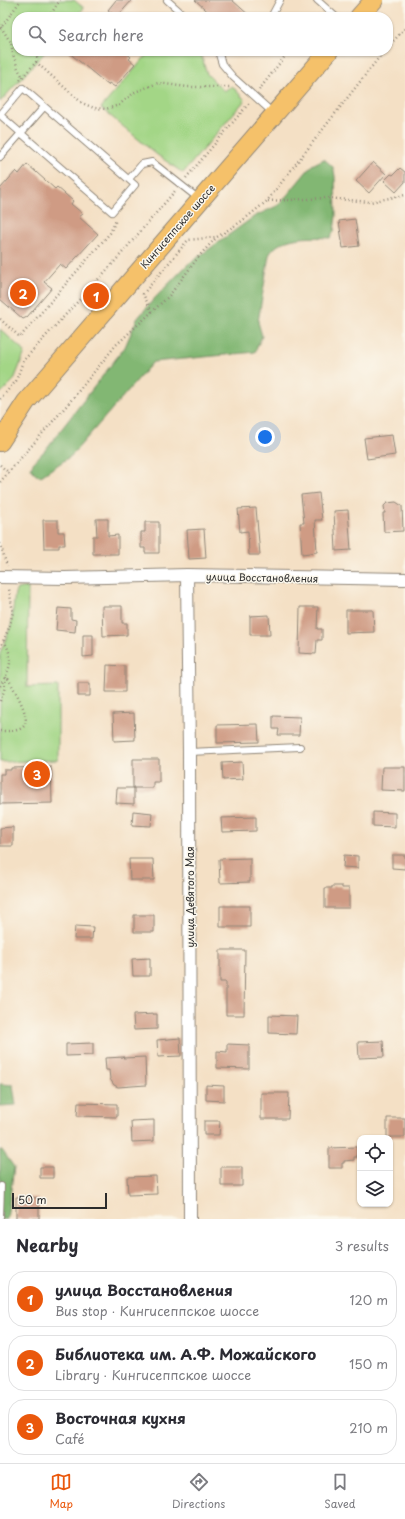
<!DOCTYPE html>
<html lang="en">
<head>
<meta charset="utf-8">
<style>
  body { margin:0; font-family:"Playpen Sans",sans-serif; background:#f7f7f7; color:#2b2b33 }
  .controls { position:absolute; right:12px; bottom:12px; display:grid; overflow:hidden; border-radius:8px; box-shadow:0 1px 3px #0004 }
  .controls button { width:36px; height:36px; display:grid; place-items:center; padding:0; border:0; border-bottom:1px solid #e1e1e2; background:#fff; color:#2b2b33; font:20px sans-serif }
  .scale { position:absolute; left:12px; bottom:10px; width:95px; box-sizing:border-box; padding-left:4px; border:2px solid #2b2b2b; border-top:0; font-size:11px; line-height:14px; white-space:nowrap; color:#2b2b2b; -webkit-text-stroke:3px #fbf7ec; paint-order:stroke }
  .you { position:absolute; left:265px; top:437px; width:14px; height:14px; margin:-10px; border:3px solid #fff; border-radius:50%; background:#1a73e8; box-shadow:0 0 0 6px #1a73e833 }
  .badge { display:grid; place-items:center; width:26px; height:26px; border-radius:50%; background:#ea580c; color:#fff; font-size:13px; font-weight:700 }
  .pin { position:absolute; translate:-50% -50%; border:2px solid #fff; box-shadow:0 1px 4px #0006 }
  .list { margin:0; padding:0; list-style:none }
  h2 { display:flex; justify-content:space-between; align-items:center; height:52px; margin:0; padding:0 16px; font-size:17px }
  h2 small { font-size:13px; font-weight:400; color:#7c7c81 }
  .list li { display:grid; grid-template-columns:26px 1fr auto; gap:12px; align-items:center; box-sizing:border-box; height:56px; margin:0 8px 8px; padding:0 8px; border:1px solid #e1e1e2; border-radius:16px }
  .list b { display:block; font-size:15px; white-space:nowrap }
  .list p { margin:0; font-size:13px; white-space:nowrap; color:#7c7c81 }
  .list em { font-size:13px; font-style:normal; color:#7c7c81 }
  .icon { flex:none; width:22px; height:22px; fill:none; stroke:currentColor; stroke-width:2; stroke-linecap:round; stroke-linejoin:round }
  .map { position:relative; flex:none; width:405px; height:1219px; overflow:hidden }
  .search { position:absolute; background:#fff; box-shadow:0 1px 3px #0004; left:12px; right:12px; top:12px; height:44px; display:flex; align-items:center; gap:10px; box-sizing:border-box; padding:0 14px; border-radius:16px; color:#7c7c81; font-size:15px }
  .sheet { height:244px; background:#fff }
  nav { display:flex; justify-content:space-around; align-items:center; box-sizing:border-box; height:56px; border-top:1px solid #e1e1e2; background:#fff; font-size:11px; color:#7c7c81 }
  nav a { display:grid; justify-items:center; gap:2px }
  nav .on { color:#ea580c }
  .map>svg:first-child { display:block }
  .green { fill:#a3d686; stroke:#678058 }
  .forest { fill:#82b773; stroke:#56714f }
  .building { fill:#cf9b84 }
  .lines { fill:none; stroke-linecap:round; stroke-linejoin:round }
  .lane-casing { stroke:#908678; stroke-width:8 }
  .street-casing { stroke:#908678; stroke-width:14 }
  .primary-casing { stroke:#908678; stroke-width:20 }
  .path { stroke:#908678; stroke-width:2.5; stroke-dasharray:1 3; stroke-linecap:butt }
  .lane { stroke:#fff; stroke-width:6 }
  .street { stroke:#fff; stroke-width:12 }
  .primary { stroke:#f5c16b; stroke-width:18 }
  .labels { text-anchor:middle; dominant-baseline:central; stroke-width:3; stroke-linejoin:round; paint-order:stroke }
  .street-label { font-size:10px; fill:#2b2b2b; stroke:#fbf7ec }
</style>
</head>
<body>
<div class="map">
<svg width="405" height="1219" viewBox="0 0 405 1219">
  <rect width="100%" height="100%" fill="#fbf7ec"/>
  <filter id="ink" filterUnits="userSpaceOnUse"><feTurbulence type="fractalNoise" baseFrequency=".025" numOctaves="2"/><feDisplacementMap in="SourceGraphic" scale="8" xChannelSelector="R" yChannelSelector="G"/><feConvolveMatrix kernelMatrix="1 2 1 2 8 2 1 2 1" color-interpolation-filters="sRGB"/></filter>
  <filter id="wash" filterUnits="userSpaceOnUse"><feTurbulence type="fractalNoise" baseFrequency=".012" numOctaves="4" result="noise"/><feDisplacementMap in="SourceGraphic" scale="16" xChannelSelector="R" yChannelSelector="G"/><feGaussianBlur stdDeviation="0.9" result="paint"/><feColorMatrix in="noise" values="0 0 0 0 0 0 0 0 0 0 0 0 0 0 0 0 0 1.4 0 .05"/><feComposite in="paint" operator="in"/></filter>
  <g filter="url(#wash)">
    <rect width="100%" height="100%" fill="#f4e0c5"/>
    <!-- green -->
    <path class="green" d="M0,0H74L84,8L76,17H17V51H46L0,102Z
      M150,51H200L207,74L224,91L232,86L245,100L183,173L156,154L101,108Z
      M0,329L25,352L14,380L0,394Z
      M28,587L27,687L58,686V760L0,762V653L11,626L15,593L17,589Z"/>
    <!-- forest -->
    <path class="forest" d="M324,159L333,167L335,176L336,216L334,231L330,238C310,237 280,235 269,255L258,322L262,336L255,352L153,362L71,456L41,476L36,475L31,468L33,463L46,449L125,347L137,319L153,300L187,265L255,216L279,205L312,165Z
      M0,1084L13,1085L16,1105L0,1106Z
      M0,1150H2L14,1167L7,1219H0Z"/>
    <g id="blocks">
      <!-- building -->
      <path class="building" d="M116,0H132L117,17L108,10Z
        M195,0H232L251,17H214Z
        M67,51H124L131,57L129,59L135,64L115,87L109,83L108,85Z
        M373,162L386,174L369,193L356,181Z
        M27,164L55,189L57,187L73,201L71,204L83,214L79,217L98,234L66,269L60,264L44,282L52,288L27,317L23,319L0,299V189L16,171L19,174Z
        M400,168L405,172V182L396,192L384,181L391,174L393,175Z
        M355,219L359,246L343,248L339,221Z
        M392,435L395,455L367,459L364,438Z
        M319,493L322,520H315L317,552L302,554L300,523H304L301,495Z
        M396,502L402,506L403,531L384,532L383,513H385L384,506L387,503Z
        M256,508L260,555H249L248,531L240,532L238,509Z
        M348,510L351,550L336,551L334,511Z
        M96,519H108V536L118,535V554H93V536H97Z
        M43,520H58V532H64L65,545H59V548H44Z
        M145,522H159V553H145V548H141V532H145Z
        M204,529L206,558L189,559L187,530Z
        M102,606H122V623H127V635L103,636Z
        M300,607H318L317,629H322V640H317L316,654L299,653Z
        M58,608L71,609V619L76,620L75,632L56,630Z
        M346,610H373L374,632L346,633Z
        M269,615L270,635H250V616Z
        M83,635H93V656L83,657Z
        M107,665L125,666V692H106Z
        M78,683H90V696H78Z
        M134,713L135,740L114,741L113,714Z
        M273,716L300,717L299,735H278L279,729H273Z
        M258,724L259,742L217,743V725Z
        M133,759H159V782H153V788H133Z
        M242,762L243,779L223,780L222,763Z
        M51,767L52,803L0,804V774H4V770H11V768Z
        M382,767H405V791L381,790Z
        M117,788H134V804L116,803Z
        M133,811L152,813L151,826L132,825Z
        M373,812L395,813V827L373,826Z
        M256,817V831L222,832L221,818Z
        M13,827V846H0V828Z
        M344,855L358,856V868L343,867Z
        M392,855H405V869L392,868Z
        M250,858V882L220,883L219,859Z
        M129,859H153L154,880H130Z
        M332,886H342V888H349V908H325V888H332Z
        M220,906H250V927H220Z
        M134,915H154V932H134Z
        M75,926L93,927L92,939H74Z
        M220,950H245L244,1015H226V982H220Z
        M150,958V976H133L132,959Z
        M157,1014V1029L134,1030L133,1015Z
        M269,1015L297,1016L296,1034L269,1033Z
        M180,1038L181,1056L158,1057L157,1040Z
        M383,1041L384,1057L359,1058L358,1042Z
        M93,1043V1055L66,1056V1044Z
        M227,1044L249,1045V1069L217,1068V1051L227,1052Z
        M124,1057L123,1058L145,1057L146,1085L118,1087L114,1085L110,1079L109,1070H106L105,1058Z
        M206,1085L224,1086V1101L206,1100Z
        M261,1093H289L288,1119H261Z
        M78,1103L117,1104V1117L77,1116Z
        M387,1118H405V1137H387Z
        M154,1120V1141L132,1142L131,1121Z
        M204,1121H220L219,1135H204Z
        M357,1147V1157H354V1160L344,1161V1163H342V1168H329V1148Z
        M40,1167H53V1178H40Z
        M221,1167H242V1186H221Z
        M156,1176L157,1194L128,1195L127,1177Z
        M16,1197L39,1198V1219H16Z"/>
    </g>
  </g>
  <g filter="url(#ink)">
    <use href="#blocks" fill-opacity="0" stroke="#908678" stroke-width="1"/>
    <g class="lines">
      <defs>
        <path id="lane" d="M167,0L186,17
          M317,0L336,17
          M271,17L280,0
          M218,51L222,64L233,77L273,113
          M23,88L135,185L112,212L0,115Z
          M0,157L44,107
          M129,179L142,164L152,162L199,199
          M189,752L300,747
          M0,1217L1,1186"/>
        <path id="street" d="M187,575L189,752L190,1219
          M0,577L65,578L187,575L405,579"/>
        <path id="primary" d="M359,17L374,0
          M0,442L26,402L329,51"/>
      </defs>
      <!-- lane casing -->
      <use href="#lane" class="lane-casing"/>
      <!-- street casing -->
      <use href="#street" class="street-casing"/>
      <!-- primary casing -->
      <use href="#primary" class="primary-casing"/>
      <!-- path -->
      <path class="path" d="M49,17L60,0
        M1,27L11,43L13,54L18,69L23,77
        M0,29L21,0
        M388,47L405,28
        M36,62L82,103L94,108L106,109L119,105L135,92L158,83L187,87H232
        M20,80L36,62L39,51
        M259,90L289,51
        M186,178L250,102
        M268,201L327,198L370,202L405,195
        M152,312L143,294L188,240L217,237
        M0,319L20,337L110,233L116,220
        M0,399L16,381L23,361L116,260L175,191
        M0,465L8,472
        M0,482L68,404L116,345L169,296L200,255L217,237L242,221L267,201L384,51
        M0,543L7,566
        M0,648L9,628L13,612L9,589
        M0,686C11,669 14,658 4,641
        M0,701L4,691L6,677
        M0,731C7,731 19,732 24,726C32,717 11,684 6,675"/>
      <!-- lane -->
      <use href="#lane" class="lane"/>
      <!-- street -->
      <use href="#street" class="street"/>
      <!-- primary -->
      <use href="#primary" class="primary"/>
    </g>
  </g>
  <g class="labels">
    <!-- street labels -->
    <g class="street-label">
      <text transform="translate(177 226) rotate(-49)">Кингисеппское шоссе</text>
      <text transform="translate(262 577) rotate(1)">улица Восстановления</text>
      <text transform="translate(189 897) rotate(-90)">улица Девятого Мая</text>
    </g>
  </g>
</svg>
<div class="controls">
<button><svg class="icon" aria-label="locate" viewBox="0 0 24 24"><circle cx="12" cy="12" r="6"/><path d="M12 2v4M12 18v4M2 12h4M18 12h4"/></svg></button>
<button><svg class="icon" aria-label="layers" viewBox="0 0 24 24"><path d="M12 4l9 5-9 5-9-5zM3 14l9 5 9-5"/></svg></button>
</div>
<div class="scale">50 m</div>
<div class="you"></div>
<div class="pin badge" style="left:96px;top:296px">1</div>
<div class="pin badge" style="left:23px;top:293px">2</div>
<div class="pin badge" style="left:37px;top:774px">3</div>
<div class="search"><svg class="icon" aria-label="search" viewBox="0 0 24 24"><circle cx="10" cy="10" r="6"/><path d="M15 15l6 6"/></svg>Search here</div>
</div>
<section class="sheet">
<h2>Nearby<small>3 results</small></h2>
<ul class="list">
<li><span class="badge">1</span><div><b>улица Восстановления</b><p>Bus stop · Кингисеппское шоссе</p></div><em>120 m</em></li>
<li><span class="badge">2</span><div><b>Библиотека им. А.Ф. Можайского</b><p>Library · Кингисеппское шоссе</p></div><em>150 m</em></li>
<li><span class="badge">3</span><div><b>Восточная кухня</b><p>Café</p></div><em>210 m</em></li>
</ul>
</section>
<nav>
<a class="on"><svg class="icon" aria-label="map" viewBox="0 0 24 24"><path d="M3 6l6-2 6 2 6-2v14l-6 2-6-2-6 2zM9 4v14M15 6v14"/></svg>Map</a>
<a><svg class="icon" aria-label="directions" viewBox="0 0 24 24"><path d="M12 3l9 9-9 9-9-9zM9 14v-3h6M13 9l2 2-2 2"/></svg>Directions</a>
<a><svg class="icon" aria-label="saved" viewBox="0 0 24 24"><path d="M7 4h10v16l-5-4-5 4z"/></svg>Saved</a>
</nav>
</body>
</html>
